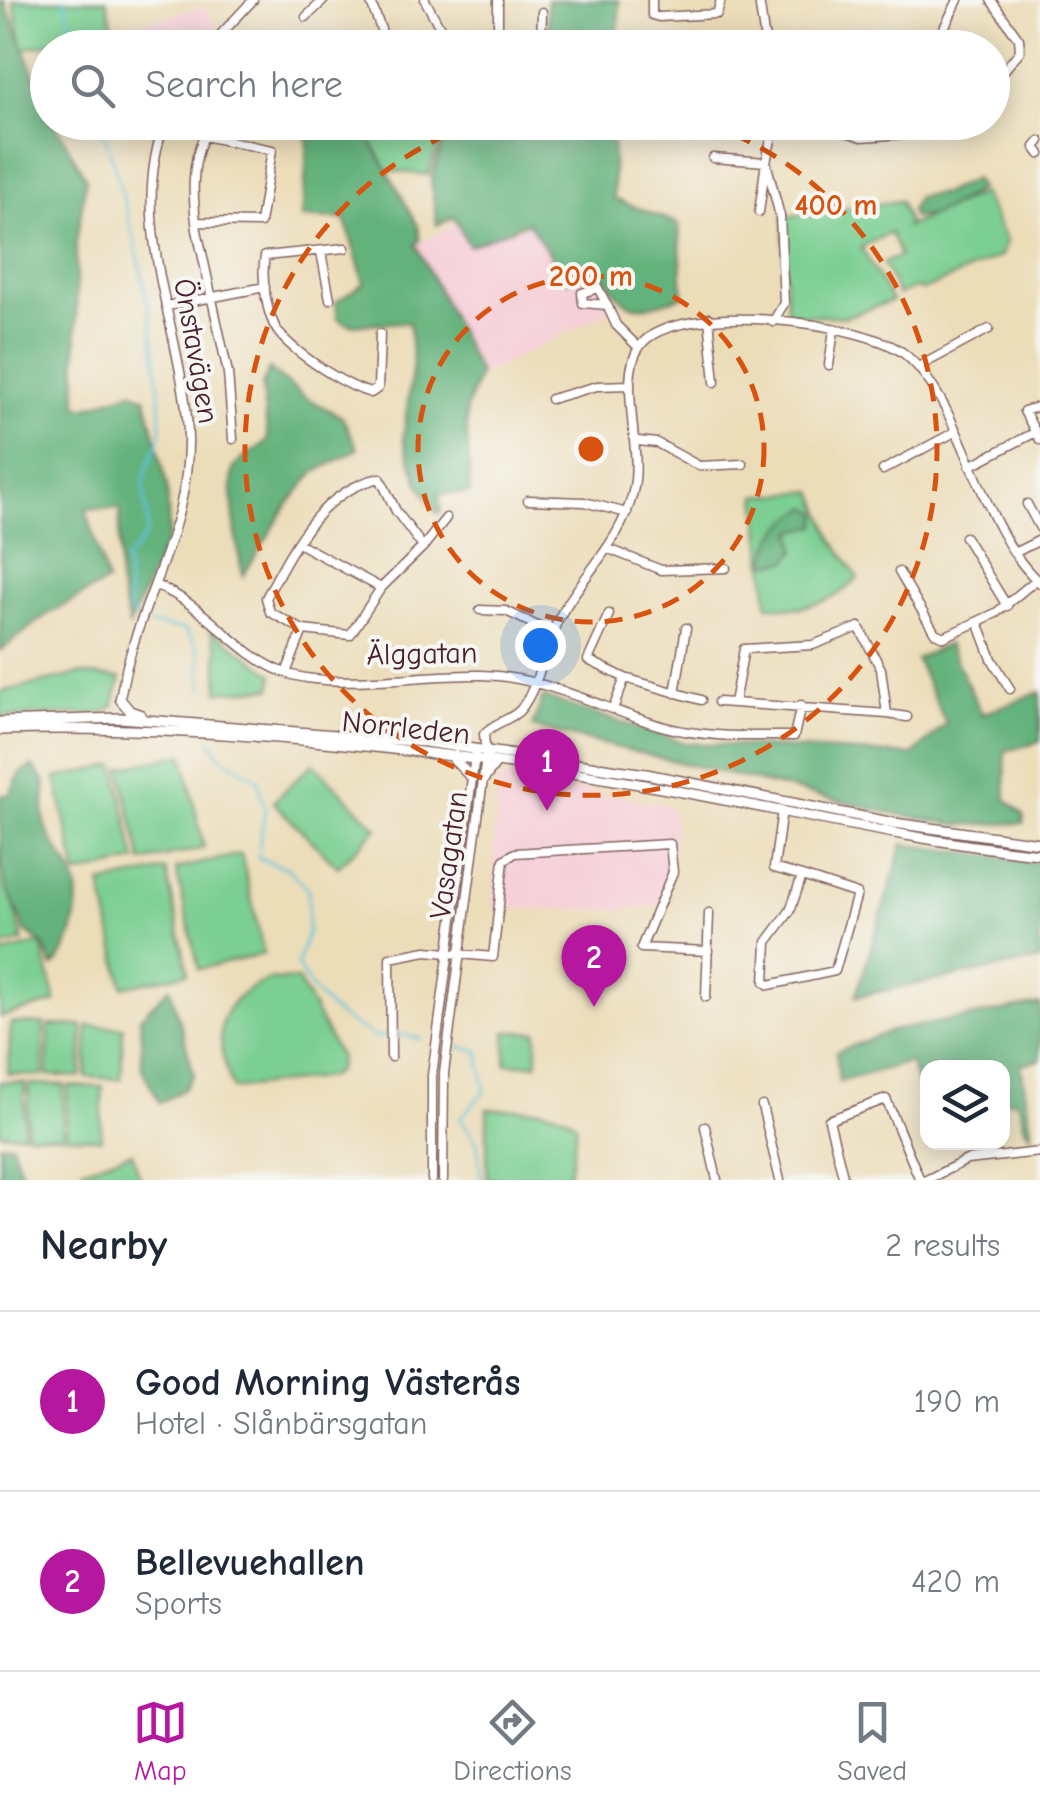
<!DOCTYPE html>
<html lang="en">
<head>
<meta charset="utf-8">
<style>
  body { margin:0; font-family:"Comic Neue",sans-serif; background:#f2f2f3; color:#1f2937 }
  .controls { position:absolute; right:30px; bottom:30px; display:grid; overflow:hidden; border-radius:20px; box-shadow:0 5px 25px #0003 }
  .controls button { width:90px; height:90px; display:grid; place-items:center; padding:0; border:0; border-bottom:2px solid #e0e1e3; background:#fff; color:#1f2937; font:50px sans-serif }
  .you { position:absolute; left:540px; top:645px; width:35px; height:35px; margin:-25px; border:8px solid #fff; border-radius:50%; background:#1a73e8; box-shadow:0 0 0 15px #1a73e833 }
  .badge { display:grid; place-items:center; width:65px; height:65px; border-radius:50%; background:#b5179e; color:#fff; font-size:32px; font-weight:700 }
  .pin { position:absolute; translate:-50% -82px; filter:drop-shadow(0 2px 5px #0008) }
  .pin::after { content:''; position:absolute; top:52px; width:35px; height:30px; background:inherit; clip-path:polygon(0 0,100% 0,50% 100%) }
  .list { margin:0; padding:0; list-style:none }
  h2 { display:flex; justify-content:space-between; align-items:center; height:130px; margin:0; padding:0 40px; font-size:42px }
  h2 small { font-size:32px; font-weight:400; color:#747a83 }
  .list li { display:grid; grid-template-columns:65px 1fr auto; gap:30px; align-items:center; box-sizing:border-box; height:180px; padding:0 40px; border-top:2px solid #e0e1e3 }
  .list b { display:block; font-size:38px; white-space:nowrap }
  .list p { margin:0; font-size:32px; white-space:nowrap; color:#747a83 }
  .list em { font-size:32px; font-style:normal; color:#747a83 }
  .icon { flex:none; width:55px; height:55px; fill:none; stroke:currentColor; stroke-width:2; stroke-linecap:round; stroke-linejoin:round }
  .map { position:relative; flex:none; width:1040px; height:1180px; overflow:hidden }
  .search { position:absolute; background:#fff; box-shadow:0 5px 25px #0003; left:30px; right:30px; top:30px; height:110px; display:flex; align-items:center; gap:25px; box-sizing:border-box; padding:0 35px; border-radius:55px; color:#747a83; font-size:38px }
  .sheet { height:490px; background:#fff }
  nav { display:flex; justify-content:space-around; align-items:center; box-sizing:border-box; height:140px; border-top:2px solid #e0e1e3; background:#fff; font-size:28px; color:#747a83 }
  nav a { display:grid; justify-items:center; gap:5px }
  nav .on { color:#b5179e }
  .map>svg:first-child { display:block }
  .built { fill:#f6cfd8 }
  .green { fill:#7bcf92; stroke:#62775e; stroke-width:2.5 }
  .forest { fill:#64b27c; stroke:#576854; stroke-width:2.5 }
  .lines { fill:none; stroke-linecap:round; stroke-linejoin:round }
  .stream { stroke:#5ec4db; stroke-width:2.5 }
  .minor-casing { stroke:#83625d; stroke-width:11 }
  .major-casing { stroke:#83625d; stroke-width:12 }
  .minor { stroke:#fff; stroke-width:8 }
  .major { stroke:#fff; stroke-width:9 }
  .ring { fill:none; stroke:#d8530f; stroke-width:5; stroke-dasharray:18 12 }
  .labels { text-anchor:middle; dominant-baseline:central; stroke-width:8; stroke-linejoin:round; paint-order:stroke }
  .street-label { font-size:30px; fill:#4a1f2b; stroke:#f6f6f2 }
  .centre { fill:#d8530f; stroke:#f6f6f2; stroke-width:5 }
  .ring-label { font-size:30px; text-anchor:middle; font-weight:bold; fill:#d8530f; stroke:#f6f6f2; stroke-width:8; stroke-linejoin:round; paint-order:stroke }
</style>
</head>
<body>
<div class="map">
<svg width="1040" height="1180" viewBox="0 0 1040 1180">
  <rect width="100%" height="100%" fill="#f6f6f2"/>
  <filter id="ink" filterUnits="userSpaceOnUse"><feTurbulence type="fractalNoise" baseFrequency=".01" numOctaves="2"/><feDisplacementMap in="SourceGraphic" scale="20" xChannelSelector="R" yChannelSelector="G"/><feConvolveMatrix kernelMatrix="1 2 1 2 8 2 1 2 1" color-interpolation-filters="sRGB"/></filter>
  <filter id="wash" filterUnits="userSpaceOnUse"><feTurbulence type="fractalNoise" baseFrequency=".0048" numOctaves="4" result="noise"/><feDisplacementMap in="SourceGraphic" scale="40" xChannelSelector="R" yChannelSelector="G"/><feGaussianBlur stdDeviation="2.25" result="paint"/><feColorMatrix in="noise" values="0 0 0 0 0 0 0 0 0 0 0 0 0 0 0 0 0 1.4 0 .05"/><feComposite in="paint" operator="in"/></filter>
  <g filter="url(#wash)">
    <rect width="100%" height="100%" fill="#ecddb9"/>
    <!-- built -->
    <path class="built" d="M204,7L216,24L200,47H107L102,33Z
      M529,223L566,281L602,274L620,305L481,375L417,244L457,224L469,247Z
      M507,777L668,805L676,825L670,872L656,906L616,910L492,908L497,783Z"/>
    <!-- green -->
    <path class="green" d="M13,0H106L114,30L23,49Z
      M361,123H445L428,175L387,170Z
      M982,193L1006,241L1001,256L923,290L914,288L898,295L883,263L900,256L890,233L861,247L892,301L845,317L787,314L783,217L900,201L908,224L904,228Z
      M814,491L832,538L858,578C836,602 801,613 768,605L757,496Z
      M210,629L273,674L272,688L219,692L217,648Z
      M79,674L121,678L113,707L102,713L0,717V692Z
      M183,754L204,848L142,862L120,768Z
      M313,763L377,828L338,867L273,802Z
      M115,765L136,861L77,875L56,778Z
      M0,848L23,941L0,947Z
      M241,854L264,954L199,969L176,869Z
      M166,870L188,973L123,987L101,884Z
      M41,943L56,1002L0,1017V954Z
      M270,979L298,980L340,1058L337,1071L329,1077L233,1089C214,1036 211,1003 270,979Z
      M11,1023L44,1024L43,1076L8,1074Z
      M49,1025L83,1026L81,1077L47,1075Z
      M88,1026L123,1027L121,1079L86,1077Z
      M506,1032H537V1064H506Z
      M0,1082L25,1083L24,1134L0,1133Z
      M29,1084L64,1085L62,1136L27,1134Z
      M68,1086L103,1087L101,1139L66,1136Z
      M487,1109C515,1110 557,1103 577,1125L569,1174L554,1180H487Z
      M132,1152L140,1180H85L82,1169Z"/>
    <!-- forest -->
    <path class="forest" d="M0,0H4L47,105L48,122L55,123L86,179L76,243L77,404L85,408L132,391L146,398L167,486L169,534L129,626L119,583L120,508L86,509L107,582L46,615L0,651Z
      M547,0H619L618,47H549Z
      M300,123H361L418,226L420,241L416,244L479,374L466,410L470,493L439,494L441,512L437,513L419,484L403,439L413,364L409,322L350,325L338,319L336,302L364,283L345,219L302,218L308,142Z
      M448,123H612L614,199L679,224L683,296C638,310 628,316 602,273L567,280L528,222L469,246L454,217L437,225L431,180Z
      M974,179L980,188C963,200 933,220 913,217L910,211L917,197L944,193Z
      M269,369L305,397L342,417L358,449L314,473L286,507L243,576C239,557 226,477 235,466C243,456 258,449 268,441L262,386Z
      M809,507L819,513L817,526L793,531L796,551L787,561L766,564C765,539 789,517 809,507Z
      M948,644L982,714L1040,692V742L1005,751L1006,799L1024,815L1023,823L958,825L881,811L532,727L543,697L686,743L913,755L946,724L916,659Z
      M32,766L46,782C45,795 42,810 45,822C50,843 61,852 71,870C86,897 73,948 53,967L43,944L25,931C21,914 12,903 6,887C0,859 0,825 0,796L10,794L21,772Z
      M903,844L1040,862V960L856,996Z
      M170,987L194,1074L184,1089L160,1103L142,1069L140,1018Z
      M1040,1004V1060L1021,1064L1032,1135L1025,1128L1018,1101L1003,1100L1002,1068H928L927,1108L909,1062L839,1082L836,1052L891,1031Z
      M0,1144H12L24,1180H0Z"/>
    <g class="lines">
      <!-- stream -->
      <path class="stream" d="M64,0L78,48
        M101,122C132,221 158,322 161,425C162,445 144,464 144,484C144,522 159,529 125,560C131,579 126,593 129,613L139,618
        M149,624L185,630L198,648L203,687
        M211,741L221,757L258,779L265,810L259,847
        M259,852L258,858L287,868L308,889V931L297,964C315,1002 340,1019 377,1038L387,1035
        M393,1033L421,1039
        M459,1047L479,1051L485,1091L460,1118L477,1142L482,1180"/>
    </g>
  </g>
  <g filter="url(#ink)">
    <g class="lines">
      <defs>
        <path id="minor" d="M370,0L388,48
          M425,0L451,48
          M498,0V48
          M652,0V15L659,17L717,14L721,0
          M759,0L766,48
          M991,0L1019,39L1020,51L992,85
          M306,17L324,0
          M208,48L253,0
          M541,48L542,12
          M955,48L943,30L958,0
          M813,122L862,137L919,133
          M1040,141L1035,147L1040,154
          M713,158L766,162L759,212
          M196,222L260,223L272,150L204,136C190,165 193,199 197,230L228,373L233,439
          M345,248L265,256C261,277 266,316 279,333C296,354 345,386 371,393L378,388L380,334
          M321,252L330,299
          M607,305L598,288L582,293L583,303L607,305L616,325L639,348
          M167,306L265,287
          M709,318L715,382
          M773,322L784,303L780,216L766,162L775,122
          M829,365L834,330
          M918,367L989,329
          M551,399L597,386L630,385
          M1040,406L1024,411L1040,440
          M638,441L657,443L699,466L743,464
          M970,466L1034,433
          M883,470L953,433
          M380,478L396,511L423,547L381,588L350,635L303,630L270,612L266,598C292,549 320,491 380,478Z
          M528,500L584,502L627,513
          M1027,504L1040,528
          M965,537L1007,606
          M298,543L381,588
          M423,547L446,518
          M609,549L661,570L726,568
          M1014,553L1040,540
          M899,572L935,633L944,637L996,613L1036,580
          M157,586C206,605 235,653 283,672C332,691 425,673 481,675C545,676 604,710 665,727C706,738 751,736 794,736L801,705
          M480,610L506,611L552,633
          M609,614L588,660L625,678L701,700
          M978,622L992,659L1010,689
          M859,627L881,669L887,714L734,703L744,649L813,645Z
          M286,673L303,630
          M675,693L686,628
          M120,699C136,599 197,526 187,418C178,320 128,220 165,122
          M718,702L734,703
          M613,709L625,678
          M887,714L907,717
          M782,810L774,868L802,876L790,911L767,942L765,982L769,985L835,971L857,894L802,876
          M706,997L709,913
          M391,1057L390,958L426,951L493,957L504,860L515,853L670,844L673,872L641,948L708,951
          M762,1106L780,1180
          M705,1127L717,1180
          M432,1180V1075L475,756
          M443,1180L444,1073L486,757L484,734C494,722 512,720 521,709C540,684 545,645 559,618C584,572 624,540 634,487C642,445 617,378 640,346C674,298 868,321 907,356C965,407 979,529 1040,583
          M844,1180L829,1120L886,1099L920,1180
          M926,1180L967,1160L1040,1152"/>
        <path id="major" d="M120,699L130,711L141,715
          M0,722L120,718L425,742L646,774L894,823L1040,843
          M0,730C206,724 417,747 621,781C761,804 898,840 1040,854
          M454,760L471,777
          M483,780L496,763"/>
      </defs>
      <!-- minor casing -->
      <use href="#minor" class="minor-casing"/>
      <!-- major casing -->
      <use href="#major" class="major-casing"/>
      <!-- minor -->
      <use href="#minor" class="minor"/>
      <!-- major -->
      <use href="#major" class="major"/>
    </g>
  </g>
  <!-- distance rings -->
  <g class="ring">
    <circle cx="591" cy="449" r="173"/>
    <path d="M706 123A346 346 0 1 1 476 123"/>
  </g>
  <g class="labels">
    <!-- street labels -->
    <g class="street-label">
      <text transform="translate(196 351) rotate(80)">Önstavägen</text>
      <text transform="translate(422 654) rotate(-1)">Älggatan</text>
      <text transform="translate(406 728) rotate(6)">Norrleden</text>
      <text transform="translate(449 855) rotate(-82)">Vasagatan</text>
    </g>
  </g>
  <circle cx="591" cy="449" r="15" class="centre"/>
  <g class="ring-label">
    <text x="836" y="215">400 m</text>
    <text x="591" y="286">200 m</text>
  </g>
</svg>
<div class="controls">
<button><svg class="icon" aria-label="layers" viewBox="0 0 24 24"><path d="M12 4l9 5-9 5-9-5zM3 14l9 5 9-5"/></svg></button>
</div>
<div class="you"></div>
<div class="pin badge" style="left:547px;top:811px">1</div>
<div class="pin badge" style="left:594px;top:1007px">2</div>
<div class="search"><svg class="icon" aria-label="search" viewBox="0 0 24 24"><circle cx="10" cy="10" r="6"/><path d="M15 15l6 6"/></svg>Search here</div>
</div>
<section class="sheet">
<h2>Nearby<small>2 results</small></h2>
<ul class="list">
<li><span class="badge">1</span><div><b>Good Morning Västerås</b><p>Hotel · Slånbärsgatan</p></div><em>190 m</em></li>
<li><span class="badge">2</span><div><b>Bellevuehallen</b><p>Sports</p></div><em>420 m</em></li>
</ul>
</section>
<nav>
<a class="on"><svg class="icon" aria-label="map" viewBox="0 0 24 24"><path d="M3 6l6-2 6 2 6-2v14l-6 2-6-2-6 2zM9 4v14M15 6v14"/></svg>Map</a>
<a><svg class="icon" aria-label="directions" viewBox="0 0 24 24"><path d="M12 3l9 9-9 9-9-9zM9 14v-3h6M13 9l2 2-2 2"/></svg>Directions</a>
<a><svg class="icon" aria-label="saved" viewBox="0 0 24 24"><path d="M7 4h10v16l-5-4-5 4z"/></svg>Saved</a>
</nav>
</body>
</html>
